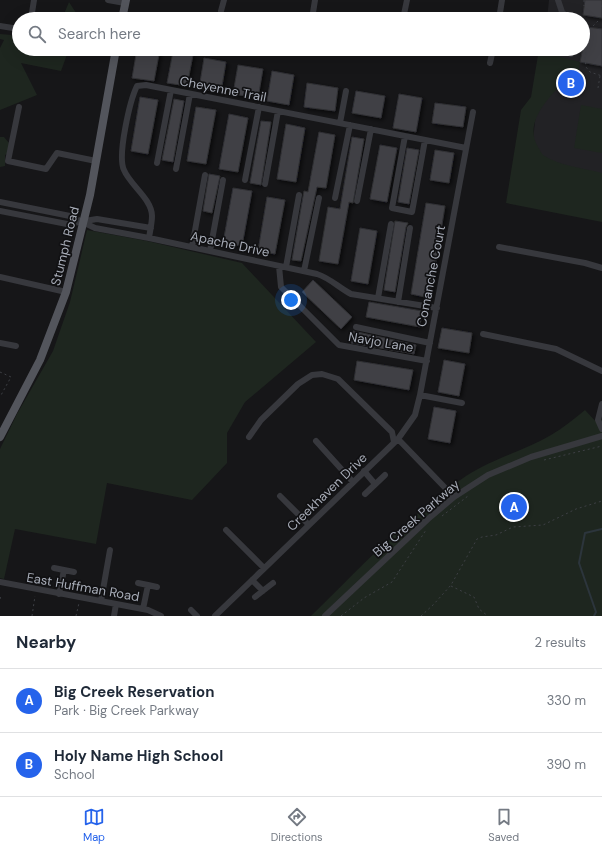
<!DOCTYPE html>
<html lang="en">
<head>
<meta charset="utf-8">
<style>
  body { margin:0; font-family:"DM Sans",sans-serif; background:#f6f6f7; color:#1f2937 }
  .you { position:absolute; left:291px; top:300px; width:14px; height:14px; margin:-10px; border:3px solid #fff; border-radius:50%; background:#1a73e8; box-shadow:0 0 0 6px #1a73e833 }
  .badge { display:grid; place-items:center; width:26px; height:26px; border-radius:50%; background:#2563eb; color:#fff; font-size:13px; font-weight:700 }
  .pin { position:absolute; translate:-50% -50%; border:2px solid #fff; box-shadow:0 1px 4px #0006 }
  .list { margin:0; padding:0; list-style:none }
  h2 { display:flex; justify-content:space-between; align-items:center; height:52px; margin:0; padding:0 16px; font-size:17px }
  h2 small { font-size:13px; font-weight:400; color:#747a83 }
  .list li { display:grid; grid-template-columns:26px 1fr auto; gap:12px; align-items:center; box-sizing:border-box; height:64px; padding:0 16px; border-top:1px solid #e0e1e3 }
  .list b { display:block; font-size:15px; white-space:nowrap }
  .list p { margin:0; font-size:13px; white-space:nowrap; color:#747a83 }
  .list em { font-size:13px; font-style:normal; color:#747a83 }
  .icon { flex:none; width:22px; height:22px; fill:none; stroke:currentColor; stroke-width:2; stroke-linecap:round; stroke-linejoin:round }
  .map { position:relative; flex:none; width:602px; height:616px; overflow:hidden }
  .search { position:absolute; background:#fff; box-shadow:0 4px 16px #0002; left:12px; right:12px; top:12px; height:44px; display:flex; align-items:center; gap:10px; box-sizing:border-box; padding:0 14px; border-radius:22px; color:#747a83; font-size:15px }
  .sheet { height:180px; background:#fff }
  nav { display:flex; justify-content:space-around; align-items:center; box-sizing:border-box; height:56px; border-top:1px solid #e0e1e3; background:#fff; font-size:11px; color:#747a83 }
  nav a { display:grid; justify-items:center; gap:2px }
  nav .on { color:#2563eb }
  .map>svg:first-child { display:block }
  .built { fill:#222225 }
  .green { fill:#1e261f }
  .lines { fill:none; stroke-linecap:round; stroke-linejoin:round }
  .stream { stroke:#2c353c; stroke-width:2 }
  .building { fill:#404145; stroke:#303034; filter:url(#shadow) }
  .path { stroke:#3d3f44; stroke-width:1; stroke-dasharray:2 3; stroke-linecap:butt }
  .minor { stroke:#37383d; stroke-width:6 }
  .major { stroke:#53555c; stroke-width:8 }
  .labels { text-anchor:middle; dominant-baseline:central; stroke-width:3.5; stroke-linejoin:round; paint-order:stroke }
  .street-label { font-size:13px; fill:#a8adb8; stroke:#111113 }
</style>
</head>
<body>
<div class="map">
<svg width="602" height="616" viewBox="0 0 602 616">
  <defs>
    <filter id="shadow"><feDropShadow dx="2" dy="2" stdDeviation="2" flood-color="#0009"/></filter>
  </defs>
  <rect width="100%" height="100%" fill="#161618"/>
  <!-- built -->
  <path class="built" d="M549,0H602V204L528,185L543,49H583V19H547Z"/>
  <!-- green -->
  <path class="green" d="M69,2L80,19H62Z
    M0,34L11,35L19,44V49H24L28,54L29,49H69L61,71L21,63L37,95L0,110V48L4,40L0,39Z
    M74,49H103L102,54Z
    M539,49H560V57L580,62L577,85L562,84C546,100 524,124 538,147C540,150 541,153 543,155C559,166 584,168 602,173V222L506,203L521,110L531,97Z
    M581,105L602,109V153L574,148Z
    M0,137H4L9,143L11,152L5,155V166L0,167Z
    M87,230L147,241L242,263L316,342L245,402L227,433V463L192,500L107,483L96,544L15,529L4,579L0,578V449L17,414L53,351L70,302Z
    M585,410L599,425L602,418V616H311C361,567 409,515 466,476C493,458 524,451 551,435C563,428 574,419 585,410Z"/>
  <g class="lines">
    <!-- stream -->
    <path class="stream" d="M594,616L596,612L579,563L585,533L602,529"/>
  </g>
  <!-- building -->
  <path class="building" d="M585,0H602V18L583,15Z
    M587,27L602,29V66L580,62Z
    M137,49H160L154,81L132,78Z
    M173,52L193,55L187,86L167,83Z
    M204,58L226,62L221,92L199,89Z
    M238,65L263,69L258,98L233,94Z
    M272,71L294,75L289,105L267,101Z
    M307,83L338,88L335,111L304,107Z
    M356,91L385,96L381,118L352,113Z
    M399,94L422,98L416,132L393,128Z
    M140,97L158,100L148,154L131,151Z
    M174,99L184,101L173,162L162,160Z
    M435,103L466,107L463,127L432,123Z
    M196,107L216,110L206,164L187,161Z
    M229,114L248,118L238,172L219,169Z
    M261,121L271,122L261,185L250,183Z
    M286,124L305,128L296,182L277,179Z
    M319,132L335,135L326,188L317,187L301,261L292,260L304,191L308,192Z
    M352,137L364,139L353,203L349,202L338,264L319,261L328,207L340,209Z
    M380,145L397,148L387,202L370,199Z
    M407,148L419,150L409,204L398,202Z
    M435,150L454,153L449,183L430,180Z
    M209,174L220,176L212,213L203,211Z
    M233,188L252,191L242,246L223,243Z
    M267,197L285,200L275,254L258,251Z
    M426,203L445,206L430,298L411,294Z
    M395,221L408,223L406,227L395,292L384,290Z
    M360,228L377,231L368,284L351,281Z
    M313,280L352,317L341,329L302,292Z
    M369,302L422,311L420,327L366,317Z
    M442,328L472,333L469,353L438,348Z
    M353,331L416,345L414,354L351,343Z
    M444,360L465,364L459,396L438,392Z
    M357,361L413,370L409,390L354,380Z
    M434,407L456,411L450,443L428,439Z"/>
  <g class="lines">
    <!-- path -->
    <path class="path" d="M584,0V6
      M601,6H602
      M598,21L590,29L585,58L586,67L590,72L602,76
      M598,88L600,76
      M0,372L11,377L0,397
      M544,460L602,446
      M442,516L468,496
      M451,586L474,597L479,609L488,616
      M0,599L1,595
      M32,616L35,596
      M76,616L79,603
      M341,616L364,598L392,582L426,530
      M421,616L434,604L451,585L477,539L482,537L496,535L513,527L543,525L576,509L602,501"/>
    <!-- minor -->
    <path class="minor" d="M108,0L125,3
      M558,0L562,12L569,19
      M221,11L224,0
      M31,19L34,0
      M312,19L315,0
      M403,19L407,0
      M499,19L502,0
      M0,26L19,29
      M571,54L572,49
      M490,63L493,49
      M19,107L8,161L46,169L57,153L96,161
      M340,123L346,91
      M405,136L392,208L412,212L425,140
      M157,163L171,90
      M176,169L190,94
      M245,180L259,107
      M265,184L278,111
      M335,198L350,125
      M357,201L371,129
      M0,202L70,216L95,228L149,238L317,274C330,278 339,288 351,294L437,308
      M0,211L67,224L97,219L151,228
      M193,237L212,241
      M149,238C150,231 152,223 152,216C152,199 130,185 124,170C117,156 130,100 137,86L146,85L466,148
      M192,247L205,175
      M499,247L585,263L602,268
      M210,251L223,180
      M279,266L281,287L339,345L427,361
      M286,267L299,195
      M304,271L319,198
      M0,277L66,292
      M378,298L391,224
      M398,302L410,228
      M356,327L430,343
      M483,334L556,349L602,371
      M0,343L16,346
      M420,395L462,403
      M602,404L598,420L602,429
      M249,437L261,420L298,384L312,375L322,374L338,379L392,432L394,442
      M398,439L454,497
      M316,441L353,482
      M364,471L375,484
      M365,494L385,475
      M280,496L309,525
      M226,530L264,568
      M54,568L64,570L59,594
      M64,570L74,572
      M252,580L263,591
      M0,582L148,610L161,616
      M138,583L148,585L143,609
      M148,585L157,587
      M255,597L273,583
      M101,601L110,550
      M191,610L197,616
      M114,616L116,604
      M215,616L398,439L415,415L420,395L473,112
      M325,616L428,519L454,497L488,475L531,457L602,436"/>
    <!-- major -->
    <path class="major" d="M122,19L126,0
      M0,437L40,360L66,292L90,195L116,49"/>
  </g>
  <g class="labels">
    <!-- street labels -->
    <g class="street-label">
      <text transform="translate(223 89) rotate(11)">Cheyenne Trail</text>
      <text transform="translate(230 244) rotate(12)">Apache Drive</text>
      <text transform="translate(65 246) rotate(-76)">Stumph Road</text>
      <text transform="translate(431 276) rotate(-79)">Comanche Court</text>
      <text transform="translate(381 342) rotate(10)">Navjo Lane</text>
      <text transform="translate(327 492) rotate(-44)">Creekhaven Drive</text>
      <text transform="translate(416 518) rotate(-41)">Big Creek Parkway</text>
      <text transform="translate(83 587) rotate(10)">East Huffman Road</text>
    </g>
  </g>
</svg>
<div class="you"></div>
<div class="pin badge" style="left:514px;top:507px">A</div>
<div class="pin badge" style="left:571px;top:83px">B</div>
<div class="search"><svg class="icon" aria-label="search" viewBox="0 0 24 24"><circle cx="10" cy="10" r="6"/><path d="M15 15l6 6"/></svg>Search here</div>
</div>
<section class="sheet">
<h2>Nearby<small>2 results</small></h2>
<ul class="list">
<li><span class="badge">A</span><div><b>Big Creek Reservation</b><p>Park · Big Creek Parkway</p></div><em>330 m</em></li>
<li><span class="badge">B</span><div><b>Holy Name High School</b><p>School</p></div><em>390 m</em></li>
</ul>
</section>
<nav>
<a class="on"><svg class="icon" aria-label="map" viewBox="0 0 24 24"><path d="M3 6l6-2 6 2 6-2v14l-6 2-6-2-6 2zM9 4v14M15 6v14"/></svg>Map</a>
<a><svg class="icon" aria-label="directions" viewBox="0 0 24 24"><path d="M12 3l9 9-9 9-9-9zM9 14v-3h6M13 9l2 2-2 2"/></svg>Directions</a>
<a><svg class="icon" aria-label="saved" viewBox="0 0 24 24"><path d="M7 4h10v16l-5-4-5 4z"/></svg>Saved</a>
</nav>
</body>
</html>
